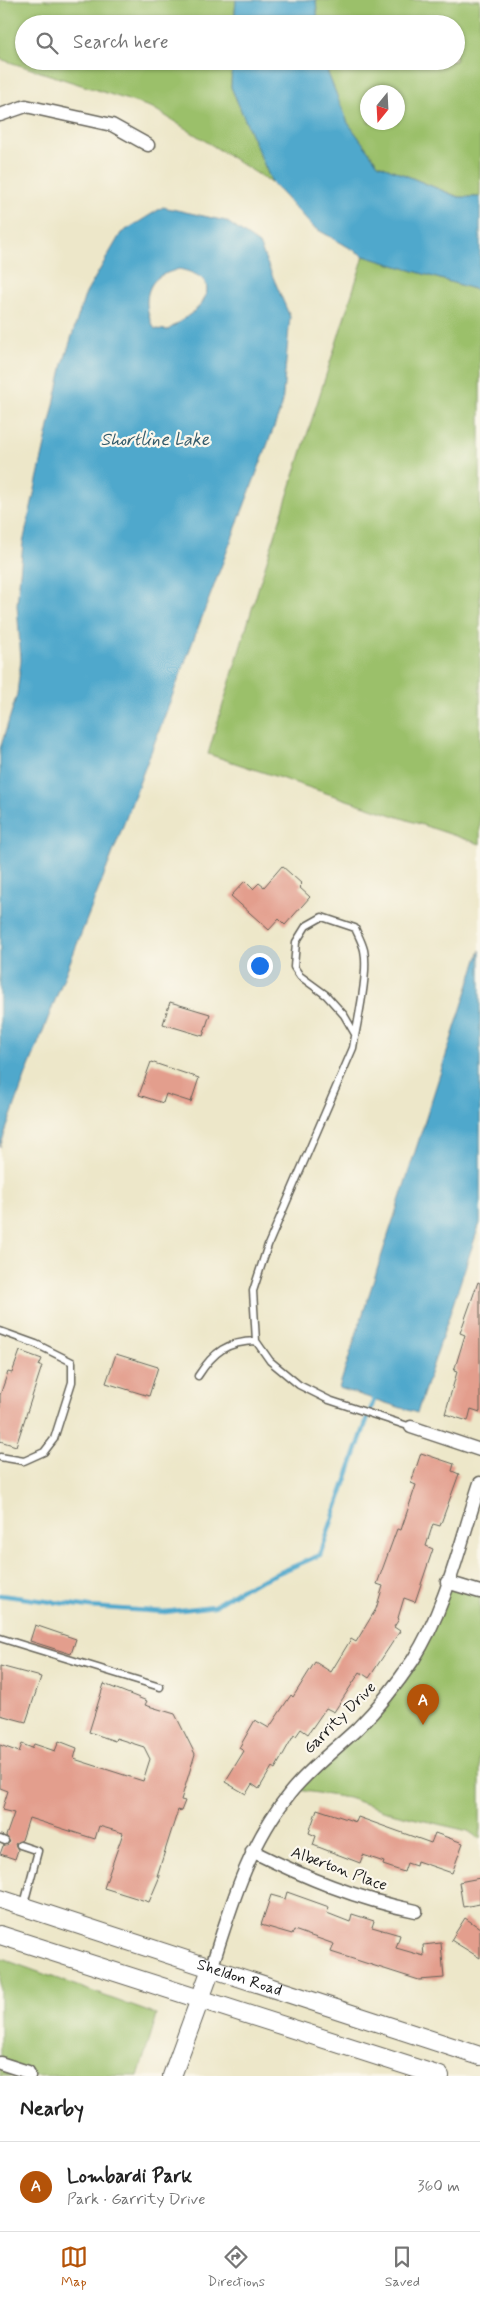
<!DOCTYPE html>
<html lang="en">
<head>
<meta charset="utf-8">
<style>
  body { margin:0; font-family:Mynerve,sans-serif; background:#f2f2f2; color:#222 }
  .compass { position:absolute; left:360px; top:85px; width:45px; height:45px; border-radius:50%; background:#fff; box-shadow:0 1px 4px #0004; rotate:198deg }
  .you { position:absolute; left:259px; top:965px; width:18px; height:18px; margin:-12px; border:4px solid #fff; border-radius:50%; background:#1a73e8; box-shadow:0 0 0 8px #1a73e833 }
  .badge { display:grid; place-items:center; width:32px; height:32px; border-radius:50%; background:#b45309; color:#fff; font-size:16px; font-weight:700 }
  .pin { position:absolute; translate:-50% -41px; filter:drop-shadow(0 1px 2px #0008) }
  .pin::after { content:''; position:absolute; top:26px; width:18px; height:15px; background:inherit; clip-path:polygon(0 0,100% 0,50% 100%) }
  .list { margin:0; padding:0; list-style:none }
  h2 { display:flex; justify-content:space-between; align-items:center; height:65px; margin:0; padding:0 20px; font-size:21px }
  h2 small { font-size:16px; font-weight:400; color:#767676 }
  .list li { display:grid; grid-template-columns:32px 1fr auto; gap:15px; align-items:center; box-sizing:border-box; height:90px; padding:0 20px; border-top:1px solid #e0e0e0 }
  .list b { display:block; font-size:19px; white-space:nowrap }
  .list p { margin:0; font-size:16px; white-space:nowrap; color:#767676 }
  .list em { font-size:16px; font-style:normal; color:#767676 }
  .icon { flex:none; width:28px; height:28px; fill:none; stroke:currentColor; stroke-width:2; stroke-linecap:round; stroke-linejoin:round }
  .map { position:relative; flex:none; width:480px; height:2076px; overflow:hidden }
  .search { position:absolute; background:#fff; box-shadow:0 1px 4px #0004; left:15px; right:15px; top:15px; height:55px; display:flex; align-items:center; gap:12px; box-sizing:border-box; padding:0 18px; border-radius:28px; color:#767676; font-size:19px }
  .sheet { height:155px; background:#fff }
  nav { display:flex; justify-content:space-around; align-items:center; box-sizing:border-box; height:70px; border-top:1px solid #e0e0e0; background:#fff; font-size:14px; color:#767676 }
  nav a { display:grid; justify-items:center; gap:2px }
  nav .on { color:#b45309 }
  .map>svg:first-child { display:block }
  .green { fill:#9bc06a; stroke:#5c6e43; fill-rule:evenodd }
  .water { fill:#4fa8cc; stroke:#366274; fill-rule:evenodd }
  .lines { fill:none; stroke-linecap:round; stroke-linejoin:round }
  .stream { stroke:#4fa8cc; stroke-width:4.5 }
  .building { fill:#e39e8d }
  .service-casing { stroke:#656359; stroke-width:9 }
  .minor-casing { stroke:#656359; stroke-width:15 }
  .secondary-casing { stroke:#656359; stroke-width:20 }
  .service { stroke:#fff; stroke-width:6 }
  .minor { stroke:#fff; stroke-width:12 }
  .secondary { stroke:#fff; stroke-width:18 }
  .labels { text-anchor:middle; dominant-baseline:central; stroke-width:4.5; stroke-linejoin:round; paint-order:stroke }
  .street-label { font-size:16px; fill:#1c1c1c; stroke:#fbf7ec }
  .water-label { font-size:18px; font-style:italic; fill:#335b6b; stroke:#fbf7ec }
</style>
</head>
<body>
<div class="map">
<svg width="480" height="2076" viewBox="0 0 480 2076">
  <rect width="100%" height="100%" fill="#fbf7ec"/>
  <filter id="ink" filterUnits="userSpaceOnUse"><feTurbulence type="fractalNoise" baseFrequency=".02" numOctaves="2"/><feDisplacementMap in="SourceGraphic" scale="10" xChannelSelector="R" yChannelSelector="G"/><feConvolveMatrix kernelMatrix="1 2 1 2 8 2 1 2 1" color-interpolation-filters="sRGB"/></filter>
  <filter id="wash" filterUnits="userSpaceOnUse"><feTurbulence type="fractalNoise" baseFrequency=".0096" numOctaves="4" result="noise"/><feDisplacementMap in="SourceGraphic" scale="20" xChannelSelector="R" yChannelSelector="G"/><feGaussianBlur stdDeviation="1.12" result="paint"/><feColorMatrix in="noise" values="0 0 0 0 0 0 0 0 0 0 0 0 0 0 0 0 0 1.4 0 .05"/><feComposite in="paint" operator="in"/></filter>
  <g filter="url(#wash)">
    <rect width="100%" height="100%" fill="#ede7c9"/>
    <!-- green -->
    <path class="green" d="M0,0H236L234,24H24V61H232L231,87L272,183L153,108L0,59Z
      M316,0H480V197H459L378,164L348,123L323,61H456V24H318ZM368,92H398V122H368Z
      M364,256L480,291V844L208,754L262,576Z
      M447,1582L480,1592V1839L468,1831L395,1814L348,1798L299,1790L386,1706Z
      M0,1958L157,2015L138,2076H0Z"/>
    <!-- water -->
    <path class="water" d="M236,0H316L318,24H234Z
      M232,61H323L348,123L378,164L458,197H480V291L364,256L313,227L272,183L231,87Z
      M163,207L226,221L259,244L290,317L282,406L112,855L25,1077L0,1147V749L17,694L21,660L17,605L23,543L63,364L85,295L121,233ZM179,269C197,273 216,281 202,303C197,311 176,324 168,330L155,329C145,314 142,288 160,276C166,273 173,271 179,269Z
      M480,950V1223L417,1413L339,1388Z"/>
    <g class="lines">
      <!-- stream -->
      <path class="stream" d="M0,1595L90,1607L165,1612L214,1606L241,1589L320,1555L376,1394"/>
    </g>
    <g id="blocks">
      <!-- building -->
      <path class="building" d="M282,866L302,884L299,887L310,897L285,925L279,919L269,930L231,896L245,881L253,889L259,883L264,887Z
        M170,1002L210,1014L203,1036L163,1024Z
        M151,1062L199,1078L191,1102L166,1094L163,1103L139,1095Z
        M478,1282L480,1283V1412L471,1409L468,1421L445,1414L457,1372L454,1371L465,1335L460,1333Z
        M20,1351L42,1359L39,1366H42L16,1446L0,1441V1395L8,1372L12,1373Z
        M116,1354L158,1367L149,1396L106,1383Z
        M421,1453L454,1464L452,1471L459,1474L440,1526L433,1524L426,1546L433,1549L415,1602L404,1598L398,1618L399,1619L394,1627L400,1631L369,1678L360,1672L334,1712L326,1708L308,1734L301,1729L296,1736L294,1735L275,1769L272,1767L259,1789L252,1784L246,1794L225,1782L244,1751L239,1748L255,1720L269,1728L291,1695L293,1697L315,1662L331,1672L351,1639L356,1642L376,1609L383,1586L377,1584L397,1529L401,1530L416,1485L411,1483Z
        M35,1625L76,1639L71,1654L30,1641Z
        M0,1666L41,1677L26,1722L0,1715Z
        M104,1684L147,1701L145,1705L175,1714L195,1754L181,1800L185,1801L181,1811L178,1810L157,1876H160L149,1902L104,1888L123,1833L99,1826L95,1839L29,1818L22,1840L15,1844L18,1850L15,1859L0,1854L3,1846L10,1842L6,1836L14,1813L2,1810L8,1791L0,1788V1745L19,1752L22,1744L32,1748L34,1744L55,1751L59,1741L77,1748L74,1759L143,1781L150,1759L144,1747L116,1738L115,1741L89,1732Z
        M317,1809L356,1822L358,1817L431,1843L435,1833L463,1843L452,1873L417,1861L416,1866L407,1863L404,1872L383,1865L384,1862L363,1855L360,1863L313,1845L316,1836L309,1833Z
        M480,1878V1904L463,1907L459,1882Z
        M287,1892L329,1907L327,1913L350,1922L352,1914L374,1921L372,1927L400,1935L396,1948L424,1956L423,1945L441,1943L444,1978L419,1980L331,1952L334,1944L294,1930L292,1934L261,1925L271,1895L285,1899Z
        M465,1918L480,1928V1958L451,1940Z"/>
    </g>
  </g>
  <g filter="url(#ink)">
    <use href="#blocks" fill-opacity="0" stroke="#656359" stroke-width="1"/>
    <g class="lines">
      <defs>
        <path id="service" d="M355,1034L344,1015L326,995L300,976L294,967L296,942L306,926L322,917L355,928C358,935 362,942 364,950C369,973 357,1023 353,1048L268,1245L253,1291L256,1341L270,1361L299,1385L329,1400L411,1427
          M0,1331L36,1344L72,1362V1382L54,1439L44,1452L24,1461L0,1457
          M198,1376C214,1351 227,1342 256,1341
          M0,1638L160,1687
          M0,1839L5,1841
          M20,1845L38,1851L24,1904"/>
        <path id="minor" d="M0,115L26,106L112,125L148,145
          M411,1427L480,1450
          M447,1582L480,1592
          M252,1851C306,1878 357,1899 416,1911
          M211,1969C231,1906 248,1845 290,1793C310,1768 335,1750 358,1728C379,1707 397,1684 413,1660C446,1609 461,1540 480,1483
          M0,2063L28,2072L29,2076"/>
        <g id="secondary">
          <path id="s1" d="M0,1899L480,2056"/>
          <path d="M0,1935L440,2076"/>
          <path d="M172,2076L211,1969"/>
        </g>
      </defs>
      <!-- service casing -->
      <use href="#service" class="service-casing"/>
      <!-- minor casing -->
      <use href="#minor" class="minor-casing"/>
      <!-- secondary casing -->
      <use href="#secondary" class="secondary-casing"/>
      <!-- service -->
      <use href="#service" class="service"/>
      <!-- minor -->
      <use href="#minor" class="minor"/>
      <!-- secondary -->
      <use href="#secondary" class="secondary"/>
    </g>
  </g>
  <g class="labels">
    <!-- street labels -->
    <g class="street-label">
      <text transform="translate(340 1718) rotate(-45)">Garrity Drive</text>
      <text transform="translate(339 1869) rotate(20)">Alberton Place</text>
      <text stroke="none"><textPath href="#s1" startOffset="252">Sheldon Road</textPath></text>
    </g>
    <!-- water labels -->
    <g class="water-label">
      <text x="155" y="440">Shortline Lake</text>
    </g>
  </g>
</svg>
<svg class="compass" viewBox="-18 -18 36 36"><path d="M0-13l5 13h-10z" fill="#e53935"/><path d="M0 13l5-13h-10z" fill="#767676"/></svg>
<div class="you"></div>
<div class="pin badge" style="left:423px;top:1725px">A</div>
<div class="search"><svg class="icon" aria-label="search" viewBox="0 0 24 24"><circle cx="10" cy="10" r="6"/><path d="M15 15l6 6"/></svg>Search here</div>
</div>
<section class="sheet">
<h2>Nearby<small></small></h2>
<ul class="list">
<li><span class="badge">A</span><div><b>Lombardi Park</b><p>Park · Garrity Drive</p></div><em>360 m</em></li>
</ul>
</section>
<nav>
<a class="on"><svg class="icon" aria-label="map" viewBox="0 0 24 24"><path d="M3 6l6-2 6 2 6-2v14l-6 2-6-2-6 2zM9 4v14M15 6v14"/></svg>Map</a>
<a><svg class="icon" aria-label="directions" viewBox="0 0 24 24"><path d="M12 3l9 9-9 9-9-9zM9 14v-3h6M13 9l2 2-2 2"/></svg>Directions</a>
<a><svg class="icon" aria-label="saved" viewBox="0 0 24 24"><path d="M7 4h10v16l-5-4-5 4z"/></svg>Saved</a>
</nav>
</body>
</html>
